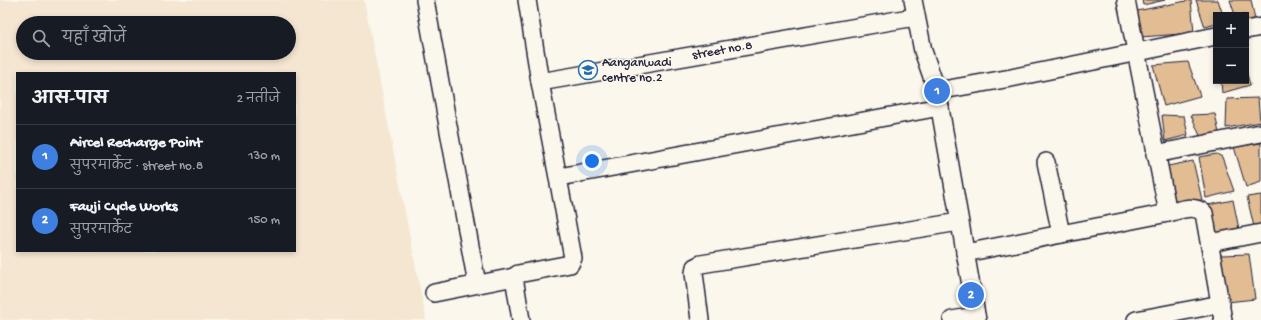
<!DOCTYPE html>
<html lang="hi">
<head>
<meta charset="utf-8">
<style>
  body { margin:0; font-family:"Gochi Hand","Playpen Sans Deva",sans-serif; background:#242831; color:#f1f3f6 }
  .controls { position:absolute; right:12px; top:12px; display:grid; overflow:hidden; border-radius:0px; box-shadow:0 2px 6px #0003 }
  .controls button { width:36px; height:36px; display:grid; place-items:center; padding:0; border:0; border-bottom:1px solid #363941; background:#171b24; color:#f1f3f6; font:20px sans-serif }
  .you { position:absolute; left:592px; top:161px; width:14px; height:14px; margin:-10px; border:3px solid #fff; border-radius:50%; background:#1a73e8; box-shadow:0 0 0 6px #1a73e833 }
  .badge { display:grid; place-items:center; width:26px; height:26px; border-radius:50%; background:#1a73e8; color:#fff; font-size:13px; font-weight:700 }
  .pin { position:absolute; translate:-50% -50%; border:2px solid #fff; box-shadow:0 1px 4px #0006 }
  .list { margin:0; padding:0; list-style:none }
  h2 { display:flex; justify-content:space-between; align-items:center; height:52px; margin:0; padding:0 16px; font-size:17px }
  h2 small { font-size:13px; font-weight:400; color:#9ea1a6 }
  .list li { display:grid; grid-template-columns:26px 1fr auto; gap:12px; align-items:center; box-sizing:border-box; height:64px; padding:0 16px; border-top:1px solid #363941 }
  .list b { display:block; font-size:15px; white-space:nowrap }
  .list p { margin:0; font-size:13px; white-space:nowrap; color:#9ea1a6 }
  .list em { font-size:13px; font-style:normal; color:#9ea1a6 }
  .icon { flex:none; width:22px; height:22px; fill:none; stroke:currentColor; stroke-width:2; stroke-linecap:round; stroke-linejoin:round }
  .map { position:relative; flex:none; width:1261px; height:320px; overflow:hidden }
  .search { position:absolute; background:#171b24; box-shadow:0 2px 6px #0003; left:16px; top:16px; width:280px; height:44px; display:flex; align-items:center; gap:10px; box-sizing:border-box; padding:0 14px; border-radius:22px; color:#9ea1a6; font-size:15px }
  .panel { position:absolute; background:#171b24; box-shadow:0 2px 6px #0003; left:16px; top:72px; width:280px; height:180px; border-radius:0px }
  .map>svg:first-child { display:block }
  .built { fill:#f4e6d1; fill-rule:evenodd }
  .building { fill:#e2bd93; stroke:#22223b }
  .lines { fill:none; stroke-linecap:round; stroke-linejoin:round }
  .street-casing { stroke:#22223b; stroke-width:20 }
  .street { stroke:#fbf7ec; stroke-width:17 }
  .labels { text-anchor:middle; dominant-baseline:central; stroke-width:3; stroke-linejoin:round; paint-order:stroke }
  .street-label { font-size:13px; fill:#22223b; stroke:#fbf7ec }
  .poi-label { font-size:13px; fill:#22223b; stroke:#fbf7ec; text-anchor:start }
</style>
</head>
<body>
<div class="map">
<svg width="1261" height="320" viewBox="0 0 1261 320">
  <rect width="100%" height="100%" fill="#fbf7ec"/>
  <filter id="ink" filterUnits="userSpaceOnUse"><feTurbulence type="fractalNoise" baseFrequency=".025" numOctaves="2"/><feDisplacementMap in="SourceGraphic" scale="8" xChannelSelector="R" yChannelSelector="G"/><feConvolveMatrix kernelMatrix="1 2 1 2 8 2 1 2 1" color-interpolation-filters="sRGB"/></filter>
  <g filter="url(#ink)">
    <!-- built -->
    <path class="built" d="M0,0H364L426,320H0ZM23,23H289V53H23ZM17,73H295V251H17Z"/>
    <!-- building -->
    <path class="building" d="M1142,0H1165L1143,5Z
      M1191,0L1194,33L1141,37L1137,11Z
      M1196,0H1218L1223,15H1216V24L1205,27Z
      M1230,0H1251L1255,20L1246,23V15H1235Z
      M1188,62L1200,96L1164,106L1153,65Z
      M1246,70L1250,85L1222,93L1221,81H1246Z
      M1258,98L1260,122L1226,128L1227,99Z
      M1215,114L1219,133L1201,138L1191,115Z
      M1162,115L1184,116L1188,135L1165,141Z
      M1261,143V182L1246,187L1234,147Z
      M1217,154L1222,157L1234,191L1206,198L1199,157Z
      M1193,161L1202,200L1175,202L1168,166Z
      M1261,195V226L1254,227L1247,197Z
      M1233,200L1239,229L1217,235L1208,205Z
      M1249,254L1255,299L1227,302L1221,255Z"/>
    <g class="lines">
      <defs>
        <g id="street">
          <path d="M425,0L477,284"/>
          <path id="s1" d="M527,0L540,82L915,17"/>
          <path d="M913,0L923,51L937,91L977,320"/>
          <path d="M1126,0L1168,213C1181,210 1193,204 1204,213L1223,320"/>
          <path d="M1246,30L1261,27"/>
          <path d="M937,91L1011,78L1216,36"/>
          <path d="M1155,154L1261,133"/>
          <path d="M1046,162L1061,234"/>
          <path d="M559,177L940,107"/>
          <path d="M1210,243L1261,233"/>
          <path d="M965,253L1168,213"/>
          <path d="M434,293L514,277"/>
          <path d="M521,320L514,277L518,274L570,264L573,258L540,82"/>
          <path d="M700,320L694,273L695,267L701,264L959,222"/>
          <path d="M952,320L976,316"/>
          <path d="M1136,320L1221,304"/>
        </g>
      </defs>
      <!-- street casing -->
      <use href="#street" class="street-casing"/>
      <!-- street -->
      <use href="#street" class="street"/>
    </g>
  </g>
  <!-- icons -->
  <defs>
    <symbol id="school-ring" viewBox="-11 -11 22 22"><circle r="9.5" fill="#fbf7ec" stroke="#1f6fb2" stroke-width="1.5"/><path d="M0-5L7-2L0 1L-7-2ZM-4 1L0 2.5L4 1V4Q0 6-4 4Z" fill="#1f6fb2"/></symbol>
  </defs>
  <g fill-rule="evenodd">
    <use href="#school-ring" x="577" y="59" width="22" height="22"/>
  </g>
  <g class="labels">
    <!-- street labels -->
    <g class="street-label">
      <text stroke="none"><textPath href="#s1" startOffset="268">street no.8</textPath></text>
    </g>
    <!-- poi labels -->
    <g class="poi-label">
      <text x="602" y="63">Aanganwadi<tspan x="602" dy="15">centre no.2</tspan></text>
    </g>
  </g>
</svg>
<div class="controls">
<button>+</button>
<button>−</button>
</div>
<div class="you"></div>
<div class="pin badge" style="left:937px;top:91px;background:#3f7fe0">1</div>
<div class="pin badge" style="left:971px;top:295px;background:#3f7fe0">2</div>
<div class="search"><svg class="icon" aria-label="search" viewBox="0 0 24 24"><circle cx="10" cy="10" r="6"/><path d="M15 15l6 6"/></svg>यहाँ खोजें</div>
<section class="panel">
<h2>आस-पास<small>2 नतीजे</small></h2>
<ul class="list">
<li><span class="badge" style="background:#3f7fe0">1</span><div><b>Aircel Recharge Point</b><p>सुपरमार्केट · street no.8</p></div><em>130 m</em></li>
<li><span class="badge" style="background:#3f7fe0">2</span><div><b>Fauji Cycle Works</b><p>सुपरमार्केट</p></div><em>150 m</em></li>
</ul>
</section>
</div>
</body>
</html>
